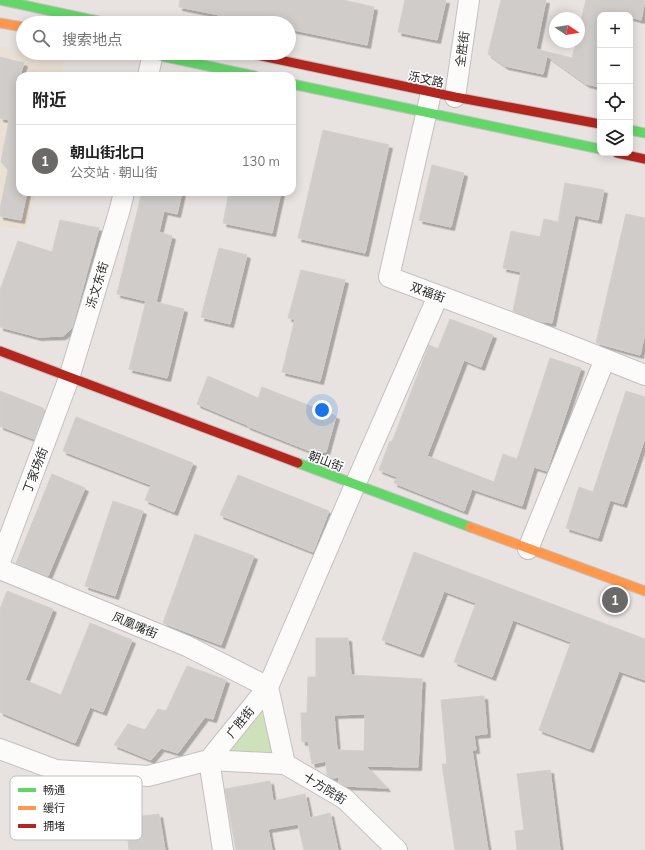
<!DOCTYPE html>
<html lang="zh">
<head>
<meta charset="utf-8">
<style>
  body { margin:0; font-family:Mulish,"Noto Sans SC",sans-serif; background:#f6f6f6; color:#222 }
  .controls { position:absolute; right:12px; top:12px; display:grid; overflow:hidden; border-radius:8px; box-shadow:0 2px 10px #0003 }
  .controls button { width:36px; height:36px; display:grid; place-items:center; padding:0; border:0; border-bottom:1px solid #e0e0e0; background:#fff; color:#222; font:20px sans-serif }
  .compass { position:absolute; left:549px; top:12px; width:36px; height:36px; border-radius:50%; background:#fff; box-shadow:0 2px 10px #0003; rotate:102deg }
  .you { position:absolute; left:322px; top:410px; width:14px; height:14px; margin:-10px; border:3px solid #fff; border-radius:50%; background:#1a73e8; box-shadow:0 0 0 6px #1a73e833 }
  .badge { display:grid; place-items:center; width:26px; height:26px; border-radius:50%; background:#6c6a69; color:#fff; font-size:13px; font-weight:700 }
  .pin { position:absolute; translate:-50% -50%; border:2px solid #fff; box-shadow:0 1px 4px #0006 }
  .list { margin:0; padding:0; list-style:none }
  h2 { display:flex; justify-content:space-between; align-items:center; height:52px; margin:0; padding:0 16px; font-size:17px }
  h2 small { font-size:13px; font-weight:400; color:#767676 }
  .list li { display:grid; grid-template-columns:26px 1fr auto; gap:12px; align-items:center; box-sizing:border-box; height:72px; padding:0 16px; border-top:1px solid #e0e0e0 }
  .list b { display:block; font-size:15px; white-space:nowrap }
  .list p { margin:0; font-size:13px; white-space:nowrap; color:#767676 }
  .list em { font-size:13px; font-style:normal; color:#767676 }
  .icon { flex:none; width:22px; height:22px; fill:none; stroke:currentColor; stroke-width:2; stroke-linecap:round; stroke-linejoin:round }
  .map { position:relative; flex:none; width:645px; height:850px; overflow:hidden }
  .search { position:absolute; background:#fff; box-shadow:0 2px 10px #0003; left:16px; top:16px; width:280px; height:44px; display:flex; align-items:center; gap:10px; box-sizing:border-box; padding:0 14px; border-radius:22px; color:#767676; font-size:15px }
  .panel { position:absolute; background:#fff; box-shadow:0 2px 10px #0003; left:16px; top:72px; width:280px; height:124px; border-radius:12px }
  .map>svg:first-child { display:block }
  .education { fill:#eae0d4 }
  .green { fill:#cee1ba }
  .building { fill:#cfccc9; stroke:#d2cfcc; fill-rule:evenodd; filter:url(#shadow) }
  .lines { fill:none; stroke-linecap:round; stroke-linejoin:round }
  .street-casing { stroke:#c2c0c1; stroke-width:22 }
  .fast-casing { stroke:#c2c0c1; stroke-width:11 }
  .slow-casing { stroke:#c2c0c1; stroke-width:11 }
  .jam-casing { stroke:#c2c0c1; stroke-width:11 }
  .street { stroke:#fcfbfa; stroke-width:20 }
  .fast { stroke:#63d668; stroke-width:9 }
  .slow { stroke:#ff974d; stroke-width:9 }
  .jam { stroke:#b3261e; stroke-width:9 }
  .labels { text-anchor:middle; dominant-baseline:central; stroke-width:3; stroke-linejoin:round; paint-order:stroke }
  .street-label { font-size:12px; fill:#292929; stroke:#fff }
  .key { fill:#fff; stroke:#bfbfbf; stroke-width:1 }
  .key-label { font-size:11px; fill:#292929 }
</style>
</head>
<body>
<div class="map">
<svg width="645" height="850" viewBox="0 0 645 850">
  <defs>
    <filter id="shadow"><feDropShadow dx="3.5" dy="3.5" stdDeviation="0" flood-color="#0004"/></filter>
  </defs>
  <rect width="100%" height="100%" fill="#e8e3e0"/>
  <!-- education -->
  <path class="education" d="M0,46L23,51V53H33L65,60L61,76H20V192H35L26,230L0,226Z"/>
  <!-- green -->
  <path class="green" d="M268,698L279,756H218Z"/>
  <!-- building -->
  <path class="building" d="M180,0H343L374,7L367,45L289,29V23H259L179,7Z
    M405,0H446L437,40L398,32Z
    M501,0H546L536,49L572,58L576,42H579V29L586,0H645L641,20L630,17V15H600V87L586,84L547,56L543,74L505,66L488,54Z
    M0,57L24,63L20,76V192H27L21,220L0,216V209L8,170L1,162L9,120L0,118Z
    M323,130L389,145L365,253L298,238Z
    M432,165L464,173L451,227L419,220Z
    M565,183L604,190L598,220L575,215L552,323L538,321L513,311L521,272L503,268L511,231L540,237L544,219L558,222Z
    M142,192H182L177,214L164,211L159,232L172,236L156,302L184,309L167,378L129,369L146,301L117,294Z
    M229,192H281L272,233L223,223Z
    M626,214L645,218V333L640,355L596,343Z
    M60,220L99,228L72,328L63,336L38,337L0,327V290L18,241L52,252Z
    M219,248L247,255L230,324L201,317Z
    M301,270L345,280L320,381L282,372L295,319L288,318Z
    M450,319L493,335L481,367L464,360L427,456L494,482L503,454L517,459L550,358L581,368L547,471L534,467L522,506L472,489L464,511L394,483L397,477L379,470L390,441L392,442L429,345L438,349Z
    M208,376L258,398L262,387L336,416L326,452L310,451L247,426V425L197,404Z
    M0,391L43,408L44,411L34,439L0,426Z
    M626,391L645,397V438L623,504L610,500L598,538L566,528L579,487L593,492Z
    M76,417L193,463L174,512L145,500L151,485L63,451Z
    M52,474L85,488L48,576L16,563Z
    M238,475L329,511L313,552L220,515Z
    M113,501L143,511L115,596L85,586Z
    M195,534L254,556L221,645L163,623Z
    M414,552L645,639V680L619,671L590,749L539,730L571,642L513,620L492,677L454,662L476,603L444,591L420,654L382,640Z
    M7,591L53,609L25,680L61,695L90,623L132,640L103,712L90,707L75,743L0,712V609Z
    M316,638H348L351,675L422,679L418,767L366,766L387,788L345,786L339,782V777L333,778L327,775L326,761L312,764L308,741L302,742L301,713H307L308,677H316ZM365,714L364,751L337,750L334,715Z
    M187,666L226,680L213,719L205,717L178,753L161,748L151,760L114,745L128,724L145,730L158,709L166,711Z
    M484,696L487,734L474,735L476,750H472L488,850H455L442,764H447L441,700Z
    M550,770L560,850H517L515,831L524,830L517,774Z
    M270,781L273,801L305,794L310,818L330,813L338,850H304L298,824L268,829L272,850H236L225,789Z
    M159,814L165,850H129L126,818Z"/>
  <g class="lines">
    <defs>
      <path id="street" d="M148,76L153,53
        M430,97L389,277L544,335L645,375
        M455,97L469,0
        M528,549L605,359
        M0,562L69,378L120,209L124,192
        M0,569L187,646L268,687L285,764
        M0,749L56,770L148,776L209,760L268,687L355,485L438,296
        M223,850L209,760L285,764L345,799L397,850"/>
      <path id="fast" d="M0,0L107,23
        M147,53L255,76
        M292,84L600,149
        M630,130L645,133
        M298,463L470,527"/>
      <path id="slow" d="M0,23L23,27
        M470,527L645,591"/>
      <path id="jam" d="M247,53L455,97L600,124
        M617,153L645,159
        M0,351L298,463"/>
    </defs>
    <!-- street casing -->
    <use href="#street" class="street-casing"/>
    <!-- fast casing -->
    <use href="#fast" class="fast-casing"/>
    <!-- slow casing -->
    <use href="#slow" class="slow-casing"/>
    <!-- jam casing -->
    <use href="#jam" class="jam-casing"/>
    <!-- street -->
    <use href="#street" class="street"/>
    <!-- fast -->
    <use href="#fast" class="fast"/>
    <!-- slow -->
    <use href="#slow" class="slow"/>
    <!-- jam -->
    <use href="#jam" class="jam"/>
  </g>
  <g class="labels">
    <!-- street labels -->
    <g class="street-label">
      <text transform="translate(462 49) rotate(-82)">全胜街</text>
      <text transform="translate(426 79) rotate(12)">泺文路</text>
      <text transform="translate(97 285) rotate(-73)">泺文东街</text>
      <text transform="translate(428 292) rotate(20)">双福街</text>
      <text transform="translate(326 461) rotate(21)">朝山街</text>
      <text transform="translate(35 470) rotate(-69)">丁家场街</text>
      <text transform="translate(135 625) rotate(23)">凤凰嘴街</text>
      <text transform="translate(240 722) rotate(-51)">广胜街</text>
      <text transform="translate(325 788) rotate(32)">十方院街</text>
    </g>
  </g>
  <!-- legend -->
  <rect x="10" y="776" width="132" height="64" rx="6" class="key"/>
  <rect x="18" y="788" width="18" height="4" fill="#63d668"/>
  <rect x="18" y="806" width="18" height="4" fill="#ff974d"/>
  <rect x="18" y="824" width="18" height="4" fill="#b3261e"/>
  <g class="key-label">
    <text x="43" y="794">畅通</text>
    <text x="43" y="812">缓行</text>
    <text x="43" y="830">拥堵</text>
  </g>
</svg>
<div class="controls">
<button>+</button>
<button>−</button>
<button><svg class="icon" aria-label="locate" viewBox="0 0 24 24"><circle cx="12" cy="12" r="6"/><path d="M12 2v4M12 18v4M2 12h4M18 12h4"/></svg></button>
<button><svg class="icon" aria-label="layers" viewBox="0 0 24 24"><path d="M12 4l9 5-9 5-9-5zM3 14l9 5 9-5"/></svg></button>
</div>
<svg class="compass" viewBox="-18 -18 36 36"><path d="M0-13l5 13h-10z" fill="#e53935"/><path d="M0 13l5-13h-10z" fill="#767676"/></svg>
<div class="you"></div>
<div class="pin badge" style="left:615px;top:600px">1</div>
<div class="search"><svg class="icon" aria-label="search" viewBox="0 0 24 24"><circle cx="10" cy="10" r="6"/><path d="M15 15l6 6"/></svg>搜索地点</div>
<section class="panel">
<h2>附近<small></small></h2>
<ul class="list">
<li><span class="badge">1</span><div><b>朝山街北口</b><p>公交站 · 朝山街</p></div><em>130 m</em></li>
</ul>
</section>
</div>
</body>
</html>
